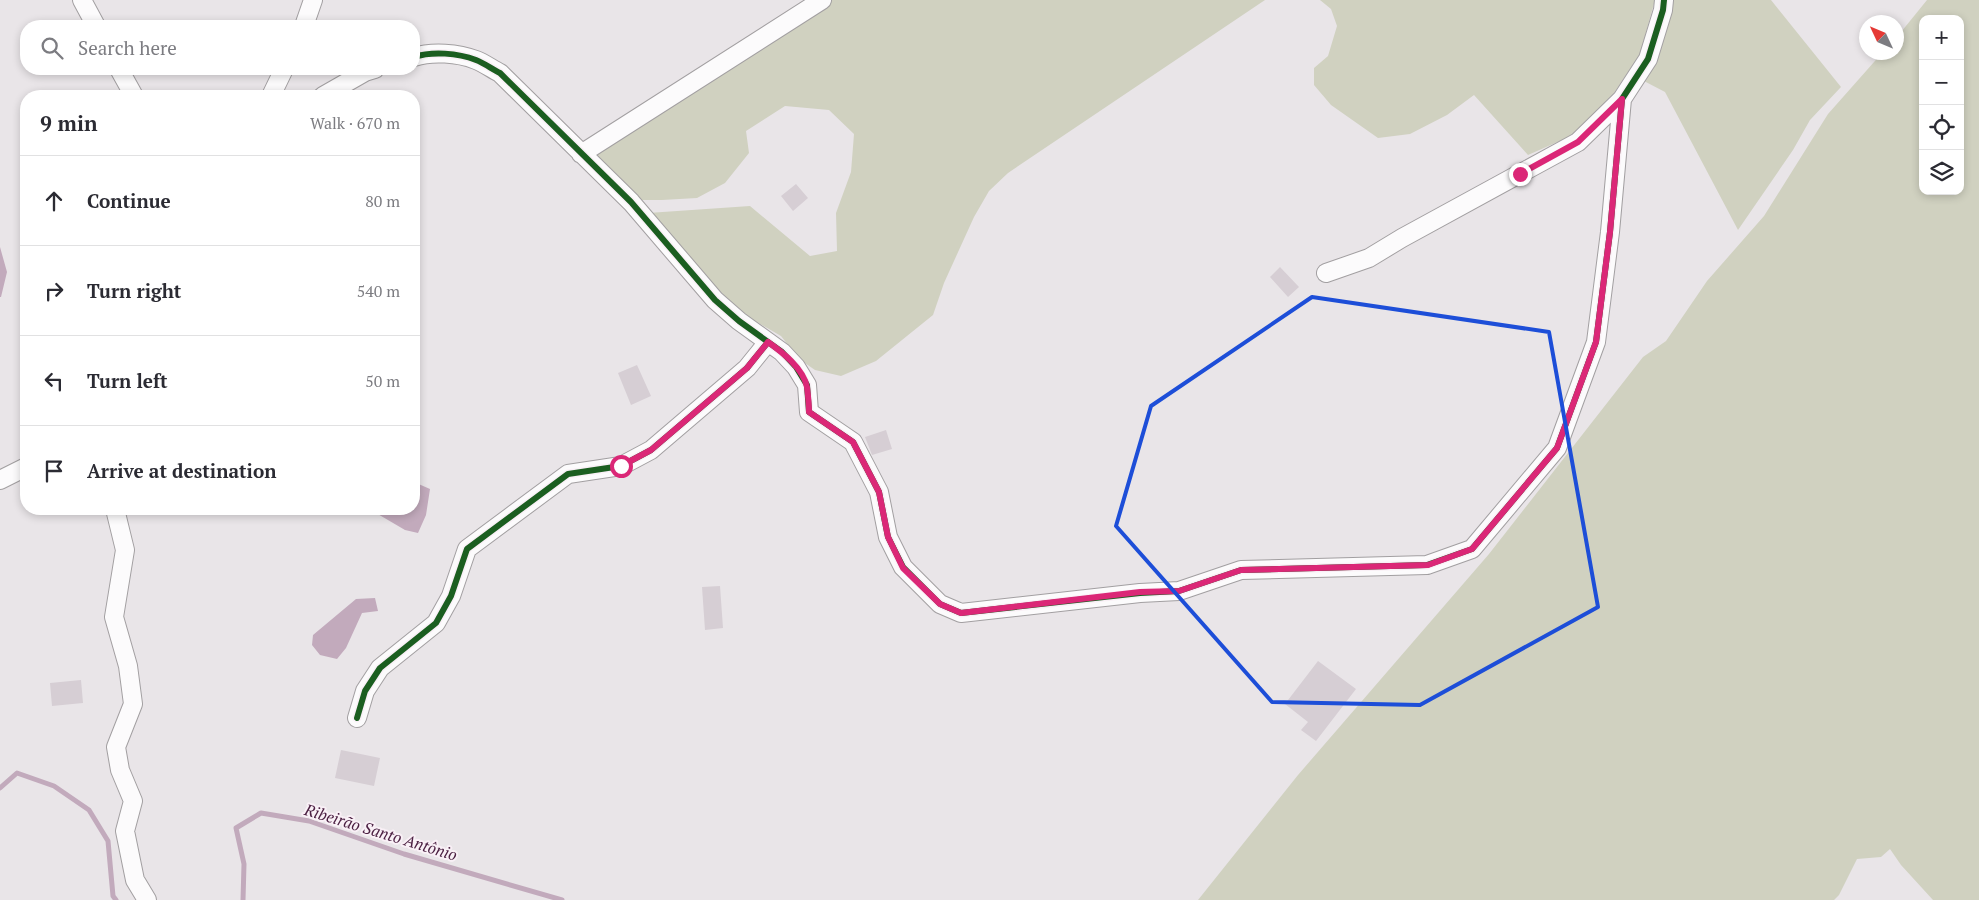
<!DOCTYPE html>
<html lang="en">
<head>
<meta charset="utf-8">
<style>
  body { margin:0; font-family:"PT Serif",serif; background:#f2f2f3; color:#2b2b33 }
  .controls { position:absolute; right:15px; top:15px; display:grid; overflow:hidden; border-radius:10px; box-shadow:0 2px 8px #0003 }
  .controls button { width:45px; height:45px; display:grid; place-items:center; padding:0; border:0; border-bottom:1px solid #e1e1e2; background:#fff; color:#2b2b33; font:25px sans-serif }
  .compass { position:absolute; left:1859px; top:15px; width:45px; height:45px; border-radius:50%; background:#fff; box-shadow:0 2px 8px #0003; rotate:314deg }
  .stop { position:absolute; width:15px; height:15px; margin:-11px; border:4px solid #db2777; border-radius:50%; background:#fff }
  .stop.end { background:#db2777; border-color:#fff; box-shadow:0 1px 5px #0008 }
  .list { margin:0; padding:0; list-style:none }
  h2 { display:flex; justify-content:space-between; align-items:center; height:65px; margin:0; padding:0 20px; font-size:21px }
  h2 small { font-size:16px; font-weight:400; color:#7c7c81 }
  .list li { display:grid; grid-template-columns:32px 1fr auto; gap:15px; align-items:center; box-sizing:border-box; height:90px; padding:0 20px; border-top:1px solid #e1e1e2 }
  .list b { display:block; font-size:19px; white-space:nowrap }
  .list em { font-size:16px; font-style:normal; color:#7c7c81 }
  .icon { flex:none; width:28px; height:28px; fill:none; stroke:currentColor; stroke-width:2; stroke-linecap:round; stroke-linejoin:round }
  .map { position:relative; flex:none; width:1979px; height:900px; overflow:hidden }
  .search { position:absolute; background:#fff; box-shadow:0 2px 8px #0003; left:20px; top:20px; width:400px; height:55px; display:flex; align-items:center; gap:12px; box-sizing:border-box; padding:0 18px; border-radius:20px; color:#7c7c81; font-size:19px }
  .panel { position:absolute; background:#fff; box-shadow:0 2px 8px #0003; left:20px; top:90px; width:400px; height:425px; border-radius:20px }
  .map>svg:first-child { display:block }
  .green { fill:#d0d1c0; fill-rule:evenodd }
  .water { fill:#c2aabc }
  .lines { fill:none; stroke-linecap:round; stroke-linejoin:round }
  .stream { stroke:#c2aabc; stroke-width:5 }
  .building { fill:#d6ced4 }
  .minor-casing { stroke:#a29fa1; stroke-width:20 }
  .minor { stroke:#fcfbfc; stroke-width:18 }
  .cycleway-casing { stroke:#f9f0f6; stroke-width:9 }
  .cycleway { stroke:#1b5e20; stroke-width:6 }
  .route { stroke:#db2777; stroke-width:6 }
  .marked { fill:none; stroke:#1d4ed8; stroke-width:4; stroke-linejoin:round }
  .labels { text-anchor:middle; dominant-baseline:central; stroke-width:4; stroke-linejoin:round; paint-order:stroke }
  .water-label { font-size:16px; font-style:italic; fill:#4c2143; stroke:#f9f0f6 }
</style>
</head>
<body>
<div class="map">
<svg width="1979" height="900" viewBox="0 0 1979 900">
  <rect width="100%" height="100%" fill="#e9e5e8"/>
  <!-- green -->
  <path class="green" d="M827,0H1265L1008,173L989,191L974,217L944,283L933,315L876,361L841,376L815,370L799,359L781,336L750,318L731,303L648,213L750,206L810,256L837,251L836,213L851,172L854,134L829,110L785,106L746,131L749,153L725,183L697,198L662,200H641L589,152Z
    M1320,0H1655L1640,54L1614,93L1571,136L1528,155L1474,95L1447,115L1410,134L1378,138L1331,105L1314,85V68L1328,56L1337,26L1331,9Z
    M1668,0H1771L1841,87L1810,120L1793,150L1738,230L1665,92L1642,80Z
    M1927,0H1979V900H1933L1901,865L1890,849L1881,857L1857,859L1839,895L1834,900H1198L1298,775L1489,554L1643,357L1666,341L1707,281L1764,216L1828,114L1882,53L1896,52L1897,37ZM1923,19H1960V191H1923Z"/>
  <!-- water -->
  <path class="water" d="M0,247L7,272L1,297H0Z
    M414,482L430,489L426,515L418,533L405,530L376,513L380,509H414Z
    M375,598L378,611L362,613L346,648L337,659L320,655L312,645L313,635L356,599Z"/>
  <g class="lines">
    <!-- stream -->
    <path class="stream" d="M0,788L17,773L54,786L89,810L108,841L113,896L116,900
      M243,900L244,864L236,828L261,813L309,821L404,854L562,900"/>
  </g>
  <!-- building -->
  <path class="building" d="M796,184L808,198L793,211L781,196Z
    M1280,267L1299,287L1288,297L1270,277Z
    M637,365L651,396L631,405L618,373Z
    M886,430L892,449L872,455L865,437Z
    M720,586L723,628L705,630L702,587Z
    M1318,661L1356,689L1316,741L1301,730L1308,722L1285,704Z
    M81,680L83,703L52,706L50,683Z
    M341,750L380,758L374,786L335,778Z"/>
  <g class="lines">
    <defs>
      <path id="minor" d="M82,0L96,26
        M304,26L313,0
        M414,57C432,51 458,53 476,60C484,63 492,69 500,73L631,202L715,300L739,321L782,352L796,367L807,385L809,412L853,442L879,492L888,537L903,567L940,604L961,613L1140,593L1179,591L1241,570L1427,565L1472,549L1557,448L1596,342L1610,232L1622,99L1648,59L1663,10L1664,0
        M119,69L134,96
        M271,96L284,69
        M323,96L365,72L375,69
        M581,154L822,0
        M1326,273L1369,258L1402,238L1578,142L1622,99
        M0,480L26,467
        M115,509L125,550L114,617L128,666L133,704L116,747L120,770L133,801L125,831L135,880L147,900
        M357,718L365,691L380,668L436,623L451,596L467,549L568,474L621,466L651,450L747,368L768,342"/>
    </defs>
    <!-- minor casing -->
    <use href="#minor" class="minor-casing"/>
    <!-- minor -->
    <use href="#minor" class="minor"/>
    <defs>
      <path id="cycleway" d="M414,57C432,51 458,53 476,60C484,63 492,69 500,73L631,202L715,300L739,321L782,352L796,367L807,385L809,412L853,442L879,492L888,537L903,567L940,604L961,613L1140,593L1179,591L1241,570L1427,565L1472,549L1557,448L1596,342L1610,232L1622,99L1648,59L1663,10L1664,0
        M357,718L365,691L380,668L436,623L451,596L467,549L568,474L621,466L651,450L747,368L768,342"/>
    </defs>
    <!-- cycleway casing -->
    <use href="#cycleway" class="cycleway-casing"/>
    <!-- cycleway -->
    <use href="#cycleway" class="cycleway"/>
  </g>
  <g class="lines">
    <!-- route -->
    <path class="route" d="M621,466L651,450L747,368L768,342C782,352 803,368 807,387C808,395 809,404 809,412L853,442L879,492L888,537L903,568L940,604L961,613L1140,592L1179,591L1241,570L1428,565L1472,549L1557,448L1596,342L1610,232L1622,99L1578,142L1520,174"/>
  </g>
  <!-- marked area -->
  <path class="marked" d="M1312,297L1549,332L1598,607L1420,705L1272,702L1116,526L1151,406Z"/>
  <g class="labels">
    <!-- water labels -->
    <g class="water-label">
      <text transform="translate(381 832) rotate(17)">Ribeirão Santo Antônio</text>
    </g>
  </g>
</svg>
<div class="controls">
<button>+</button>
<button>−</button>
<button><svg class="icon" aria-label="locate" viewBox="0 0 24 24"><circle cx="12" cy="12" r="6"/><path d="M12 2v4M12 18v4M2 12h4M18 12h4"/></svg></button>
<button><svg class="icon" aria-label="layers" viewBox="0 0 24 24"><path d="M12 4l9 5-9 5-9-5zM3 14l9 5 9-5"/></svg></button>
</div>
<svg class="compass" viewBox="-18 -18 36 36"><path d="M0-13l5 13h-10z" fill="#e53935"/><path d="M0 13l5-13h-10z" fill="#7c7c81"/></svg>
<div class="stop" style="left:621px;top:466px"></div>
<div class="stop end" style="left:1520px;top:174px"></div>
<div class="search"><svg class="icon" aria-label="search" viewBox="0 0 24 24"><circle cx="10" cy="10" r="6"/><path d="M15 15l6 6"/></svg>Search here</div>
<section class="panel">
<h2>9 min<small>Walk · 670 m</small></h2>
<ul class="list">
<li><svg class="icon" aria-label="ahead" viewBox="0 0 24 24"><path d="M12 20V5M6 11l6-6 6 6"/></svg><div><b>Continue</b></div><em>80 m</em></li>
<li><svg class="icon" aria-label="right" viewBox="0 0 24 24"><path d="M7 20v-9h11M14 6l5 5-5 5"/></svg><div><b>Turn right</b></div><em>540 m</em></li>
<li><svg class="icon" aria-label="left" viewBox="0 0 24 24"><path d="M17 20v-9H6M10 6l-5 5 5 5"/></svg><div><b>Turn left</b></div><em>50 m</em></li>
<li><svg class="icon" aria-label="arrive" viewBox="0 0 24 24"><path d="M6 21V4h12l-3 4 3 4H6"/></svg><div><b>Arrive at destination</b></div></li>
</ul>
</section>
</div>
</body>
</html>
